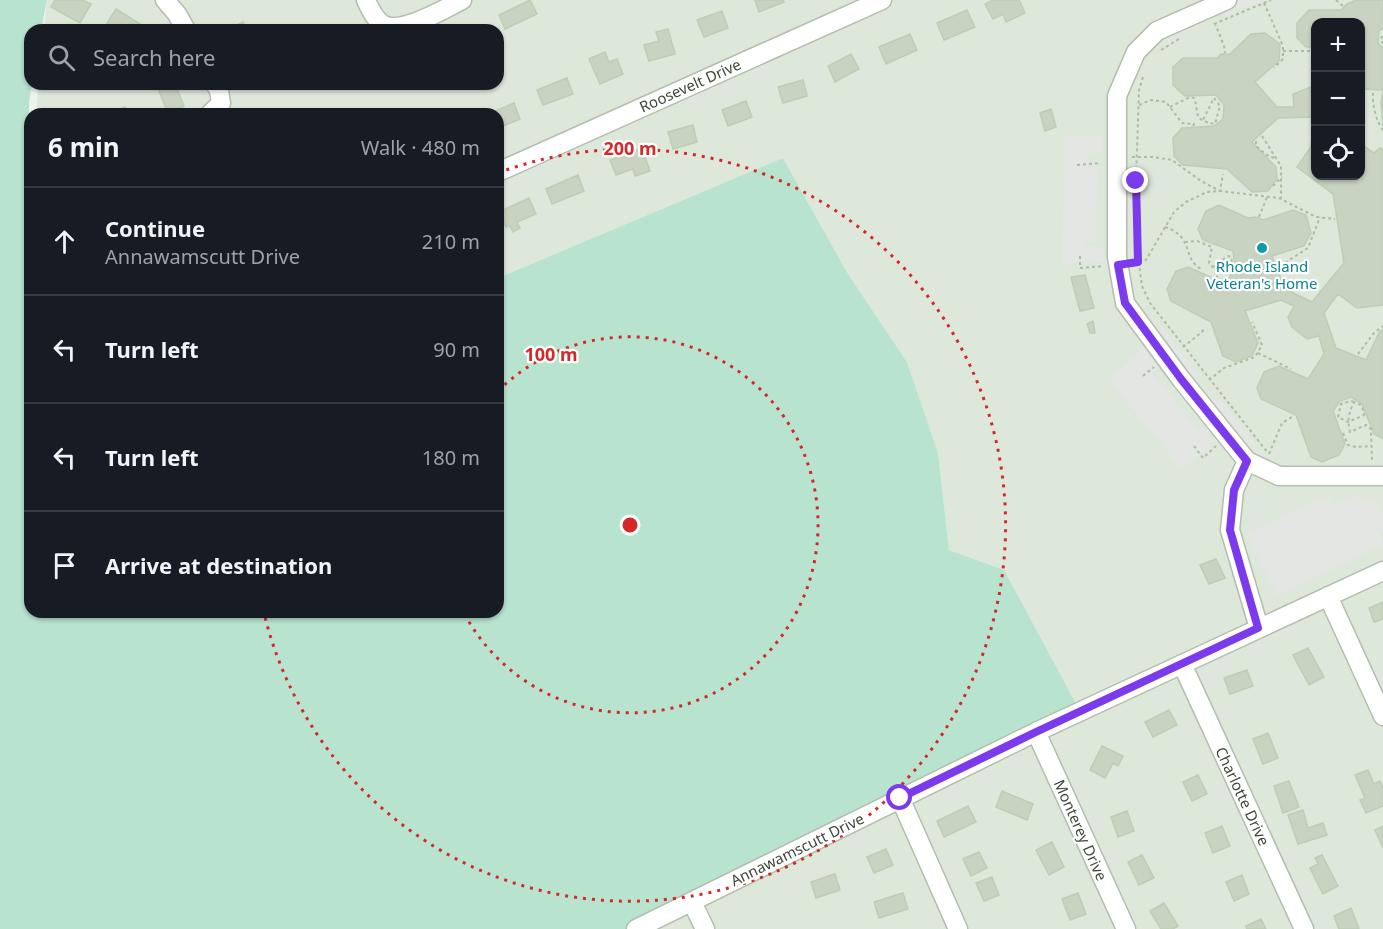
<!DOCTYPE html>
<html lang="en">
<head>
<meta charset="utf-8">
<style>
  body { margin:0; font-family:"Noto Sans",sans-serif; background:#242831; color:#f1f3f6 }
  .controls { position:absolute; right:18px; top:18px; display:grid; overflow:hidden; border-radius:12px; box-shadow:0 2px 4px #0004 }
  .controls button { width:54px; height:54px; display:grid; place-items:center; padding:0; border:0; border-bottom:2px solid #363941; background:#171b24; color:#f1f3f6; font:30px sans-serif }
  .stop { position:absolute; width:18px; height:18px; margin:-14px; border:4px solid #7c3aed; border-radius:50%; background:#fff }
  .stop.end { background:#7c3aed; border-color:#fff; box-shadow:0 2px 6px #0008 }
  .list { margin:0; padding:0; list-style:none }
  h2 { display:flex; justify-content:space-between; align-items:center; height:78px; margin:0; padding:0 24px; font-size:26px }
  h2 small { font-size:20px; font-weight:400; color:#9ea1a6 }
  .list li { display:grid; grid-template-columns:39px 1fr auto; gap:18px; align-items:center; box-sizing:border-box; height:108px; padding:0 24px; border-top:2px solid #363941 }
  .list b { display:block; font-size:22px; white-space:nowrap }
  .list p { margin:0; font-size:20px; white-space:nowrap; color:#9ea1a6 }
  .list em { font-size:20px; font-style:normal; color:#9ea1a6 }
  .icon { flex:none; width:33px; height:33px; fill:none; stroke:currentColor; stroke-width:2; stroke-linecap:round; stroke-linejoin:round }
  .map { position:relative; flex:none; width:1383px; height:929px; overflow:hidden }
  .search { position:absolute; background:#171b24; box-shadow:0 2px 4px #0004; left:24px; top:24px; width:480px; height:66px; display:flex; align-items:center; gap:15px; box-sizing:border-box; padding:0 21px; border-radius:18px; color:#9ea1a6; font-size:22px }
  .panel { position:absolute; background:#171b24; box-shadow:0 2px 4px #0004; left:24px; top:108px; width:480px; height:510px; border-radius:18px }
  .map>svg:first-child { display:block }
  .residential { fill:#dde7da; fill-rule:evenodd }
  .green { fill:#b8e3ce }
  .parking { fill:#e3e6e2 }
  .building { fill:#c8d4c1; stroke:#bdceb5; stroke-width:1.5 }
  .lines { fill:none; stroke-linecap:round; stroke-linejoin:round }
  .minor-casing { stroke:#b3beae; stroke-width:21 }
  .path { stroke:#aabfa1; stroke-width:2; stroke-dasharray:3 3; stroke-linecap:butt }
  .minor { stroke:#fff; stroke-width:18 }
  .route { stroke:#7c3aed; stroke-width:8 }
  .ring { fill:none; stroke:#d62828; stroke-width:3; stroke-dasharray:3 6 }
  .culture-dot { fill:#0f9aa8; stroke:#fff; stroke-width:2 }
  .labels { text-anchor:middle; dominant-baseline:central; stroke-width:4.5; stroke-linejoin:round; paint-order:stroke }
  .street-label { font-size:15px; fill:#3e4739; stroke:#fff }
  .culture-label { font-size:15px; fill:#0d838f; stroke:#fff }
  .centre { fill:#d62828; stroke:#fff; stroke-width:3 }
  .ring-label { font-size:18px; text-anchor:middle; font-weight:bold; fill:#d62828; stroke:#fff; stroke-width:4.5; stroke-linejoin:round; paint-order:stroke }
</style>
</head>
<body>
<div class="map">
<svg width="1383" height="929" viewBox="0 0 1383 929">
  <rect width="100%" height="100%" fill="#edf4eb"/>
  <!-- residential -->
  <path class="residential" d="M47,0H1383V929H631L1004,570L949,550L938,453L907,362L848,274L783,158L498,278V114H36L39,84H498V30H44ZM1316,22H1360V176H1316Z"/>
  <!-- green -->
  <path class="green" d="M0,0H47L41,30H30V84H32L29,102L30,612H498V278L783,158L848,274L907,362L938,453L949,550L1004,570L1077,706L631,929H0Z"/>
  <!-- parking -->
  <path class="parking" d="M1235,0H1264L1225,16L1221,6Z
    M1102,135V153L1089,154L1086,162H1098L1096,242L1086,241L1087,246L1103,248L1106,262L1062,264L1064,136Z
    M1151,329H1164L1203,378H1190Z
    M1146,346L1161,365L1153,373L1197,429H1206L1218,440L1183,468L1179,467L1109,380Z
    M1207,398L1222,400L1258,447L1246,446Z
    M1330,494L1334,503L1358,496L1363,501L1373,496L1383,515V532L1381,533L1383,545L1277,596L1246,534Z"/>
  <!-- building -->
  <path class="building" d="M55,0H83L91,4L80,23L51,7Z
    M530,0L537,14L505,29L499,15Z
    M755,0H783L784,2L759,12Z
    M993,0H1019L1025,13L1006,22L1003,14L993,19L985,4Z
    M1356,0H1383V28L1379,31L1378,43L1383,48V90L1360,89V22H1316V47H1306L1297,38V23L1309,10H1341L1347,4Z
    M116,9L145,27L143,30H111L113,27L107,23Z
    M967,10L975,27L944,40L937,23Z
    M722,11L728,28L704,37L697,20Z
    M243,22L247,30H229V29Z
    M668,29L675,54L649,61L644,45L659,41L656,32Z
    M1265,33L1280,44L1279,61L1255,82L1277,107H1294L1293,94L1316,85V176H1360V143L1374,153L1380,148L1383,150V305L1357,308L1338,294L1324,313L1336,348L1366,360L1380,331L1383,330V439L1374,434L1362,404L1351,397L1340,401L1333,411L1345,444L1339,455L1322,462L1311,457L1296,415L1261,399L1257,388L1264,372L1279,366L1308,379L1324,354L1319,336L1307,339L1292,327L1288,317L1294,306L1281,300L1245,311L1258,343L1252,356L1236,362L1223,356L1211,322L1171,301L1167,289L1176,271L1188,267L1217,280L1229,278L1235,267L1233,251L1203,240L1198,229L1206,211L1219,205L1248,218L1256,217L1263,220L1293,210L1306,215L1311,233L1304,246L1272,256L1285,289L1312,302L1344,263L1333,194L1297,167L1311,147L1314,117L1278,118L1252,142L1276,167L1277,179L1268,191L1252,192L1227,169L1183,165L1174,156L1173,138L1182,128L1214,126L1223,119L1224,105L1216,95L1185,96L1173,85V67L1183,58H1217L1221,54H1230L1251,34Z
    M910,34L917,50L886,64L879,47Z
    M605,52L609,62L617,59L623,74L600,84L589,59Z
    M851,54L859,69L835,82L828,66Z
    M567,78L573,94L543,105L537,90Z
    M803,80L807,96L783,103L778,87Z
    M156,84H175L184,106L168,113Z
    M1383,91V126L1381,102Z
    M746,101L752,117L728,126L722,110Z
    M514,103L520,119L498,128V114H488Z
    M125,107L128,114H108Z
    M1051,109L1056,127L1045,131L1040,113Z
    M693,125L697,142L673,149L668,132Z
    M642,148L650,171L635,176L633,169L616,175L610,160Z
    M578,175L584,191L552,204L546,189Z
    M529,198L536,214L517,222L520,228L513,232L510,226L506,227L499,212Z
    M1085,275L1094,308L1080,311L1071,277Z
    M1093,321L1095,333H1090L1087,324Z
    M1216,559L1225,578L1209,584L1200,565Z
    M1383,602V619L1374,622L1369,608Z
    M1308,648L1324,677L1309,685L1293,655Z
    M1247,670L1253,686L1230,694L1224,678Z
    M1169,710L1177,725L1153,737L1145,722Z
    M1268,733L1278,758L1263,764L1253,739Z
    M1102,746L1123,756L1118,766L1113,763L1105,778L1090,770Z
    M1368,770L1374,784L1380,781L1383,788V806L1366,813L1360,800L1365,798L1355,775Z
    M1198,775L1207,794L1192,801L1183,782Z
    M1289,781L1299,807L1283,813L1274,786Z
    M1002,791L1033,804L1027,820L996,807Z
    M968,806L976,822L944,837L937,821Z
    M1303,810L1308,828L1323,823L1327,835L1298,844L1288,815Z
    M1127,811L1134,831L1118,837L1111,817Z
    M1222,826L1230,846L1213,853L1205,833Z
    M1383,826V848L1375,830Z
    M1052,842L1064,867L1049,875L1036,850Z
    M886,849L893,865L874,873L867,857Z
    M979,852L987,868L971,876L963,859Z
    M1142,855L1154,878L1139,885L1128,862Z
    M1322,855L1338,886L1323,894L1310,868L1318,864L1315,858Z
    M835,874L840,890L816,898L811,882Z
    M1242,875L1249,894L1234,901L1226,882Z
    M992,877L999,895L984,901L976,883Z
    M903,893L908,909L879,918L874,902Z
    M1078,893L1086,914L1070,920L1062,899Z
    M1164,903L1178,926L1173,929H1161L1150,911Z
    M1351,908L1359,929H1339L1334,916Z
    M1261,919L1266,929H1247L1246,926Z"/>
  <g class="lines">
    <defs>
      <path id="minor" d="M165,0L177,14L186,30
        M366,0C369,7 375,19 382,24C400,36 444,9 462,0
        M1227,0L1157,31L1136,52L1117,96V257L1125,303L1181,379L1247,461L1279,476H1383
        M210,114L221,103L219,90L215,84
        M498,172L882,0
        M1247,461L1234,490L1230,530L1259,628
        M1328,596L1383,716
        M1182,664L1304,929
        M1036,732L1126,929
        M900,798L958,929
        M692,902L705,929
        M636,929L1036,732L1383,571"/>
    </defs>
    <!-- minor casing -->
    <use href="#minor" class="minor-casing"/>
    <!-- path -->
    <path class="path" d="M1336,0L1343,6
      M1264,3L1283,46V59L1274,68
      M1215,23L1224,46L1225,53
      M1214,24L1271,0
      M1383,36L1381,38L1383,44
      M1161,50L1179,39
      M1283,51H1316
      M1143,77L1139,90L1136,181L1138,257L1142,286L1150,303L1268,453
      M1373,93C1372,104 1376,121 1383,130
      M1139,105L1151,100L1166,102L1182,123L1194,124L1193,127
      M1170,107L1190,97L1194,98C1200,113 1191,120 1215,124L1220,106L1214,98L1203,120
      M1262,136L1281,166V198
      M1256,141V146C1262,151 1267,157 1276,158
      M1132,157H1153L1172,160L1201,181L1220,191L1223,174
      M1077,165L1101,163
      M1273,186L1282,177
      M1259,217L1267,197
      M1165,227C1195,237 1181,257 1201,269L1200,271
      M1185,242L1197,241L1212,247L1209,263L1217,272V278
      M1080,256V268L1103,266
      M1133,263L1146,260L1174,212L1186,202L1207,192L1220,191L1279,198L1316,217L1335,219
      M1280,266L1308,248L1320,217
      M1213,267L1228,256L1231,257L1232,263C1228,270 1226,272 1218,272
      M1183,347L1202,332L1205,327
      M1258,353L1291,369
      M1358,354L1374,333L1383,326
      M1143,376L1154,367
      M1209,380L1224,368L1255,357L1262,345L1252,322
      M1354,402L1351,401L1341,404L1338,417L1348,422L1364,415C1363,407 1361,404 1354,402C1349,413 1347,419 1350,432L1366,425L1371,429L1372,462
      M1343,433L1348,445L1356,447L1371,446
      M1194,446L1203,458L1216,446
      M1269,454L1282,423L1292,417"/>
    <!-- minor -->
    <use href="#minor" class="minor"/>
  </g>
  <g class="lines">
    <!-- route -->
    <path class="route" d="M900,798L1036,732L1258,628L1230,530L1234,490L1247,461L1181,379L1125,303L1118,265L1138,262L1136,181"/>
  </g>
  <!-- distance rings -->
  <g class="ring">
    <path d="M498 391A188 188 0 1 1 464 613"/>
    <path d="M498 173A376 376 0 1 1 264 613"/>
  </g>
  <!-- markers -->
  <circle class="culture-dot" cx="1262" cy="248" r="6"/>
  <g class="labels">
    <!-- street labels -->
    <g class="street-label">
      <text transform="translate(690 85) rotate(-24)">Roosevelt Drive</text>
      <text transform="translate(1243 796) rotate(65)">Charlotte Drive</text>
      <text transform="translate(1081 830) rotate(66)">Monterey Drive</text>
      <text transform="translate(797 849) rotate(-26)">Annawamscutt Drive</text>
    </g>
    <!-- culture labels -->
    <g class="culture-label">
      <text x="1262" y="266">Rhode Island<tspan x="1262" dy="17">Veteran's Home</tspan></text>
    </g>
  </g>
  <circle cx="630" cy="525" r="9" class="centre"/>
  <g class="ring-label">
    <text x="630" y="155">200 m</text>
    <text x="551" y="361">100 m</text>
  </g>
</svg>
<div class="controls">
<button>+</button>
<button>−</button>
<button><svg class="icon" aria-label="locate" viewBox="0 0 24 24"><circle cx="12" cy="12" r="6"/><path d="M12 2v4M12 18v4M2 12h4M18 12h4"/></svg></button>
</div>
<div class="stop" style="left:900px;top:798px"></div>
<div class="stop end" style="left:1136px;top:181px"></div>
<div class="search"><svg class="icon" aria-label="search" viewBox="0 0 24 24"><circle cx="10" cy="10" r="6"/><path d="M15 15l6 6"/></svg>Search here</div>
<section class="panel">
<h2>6 min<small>Walk · 480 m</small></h2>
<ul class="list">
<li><svg class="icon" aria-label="ahead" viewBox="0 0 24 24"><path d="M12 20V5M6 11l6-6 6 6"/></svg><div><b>Continue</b><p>Annawamscutt Drive</p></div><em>210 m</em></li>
<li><svg class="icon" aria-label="left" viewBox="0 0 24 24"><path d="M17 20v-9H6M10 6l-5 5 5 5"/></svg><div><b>Turn left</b></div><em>90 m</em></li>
<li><svg class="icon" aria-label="left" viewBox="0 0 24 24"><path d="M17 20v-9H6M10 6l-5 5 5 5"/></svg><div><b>Turn left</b></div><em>180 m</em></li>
<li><svg class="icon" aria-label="arrive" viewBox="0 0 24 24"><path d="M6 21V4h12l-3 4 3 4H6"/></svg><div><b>Arrive at destination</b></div></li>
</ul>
</section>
</div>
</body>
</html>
